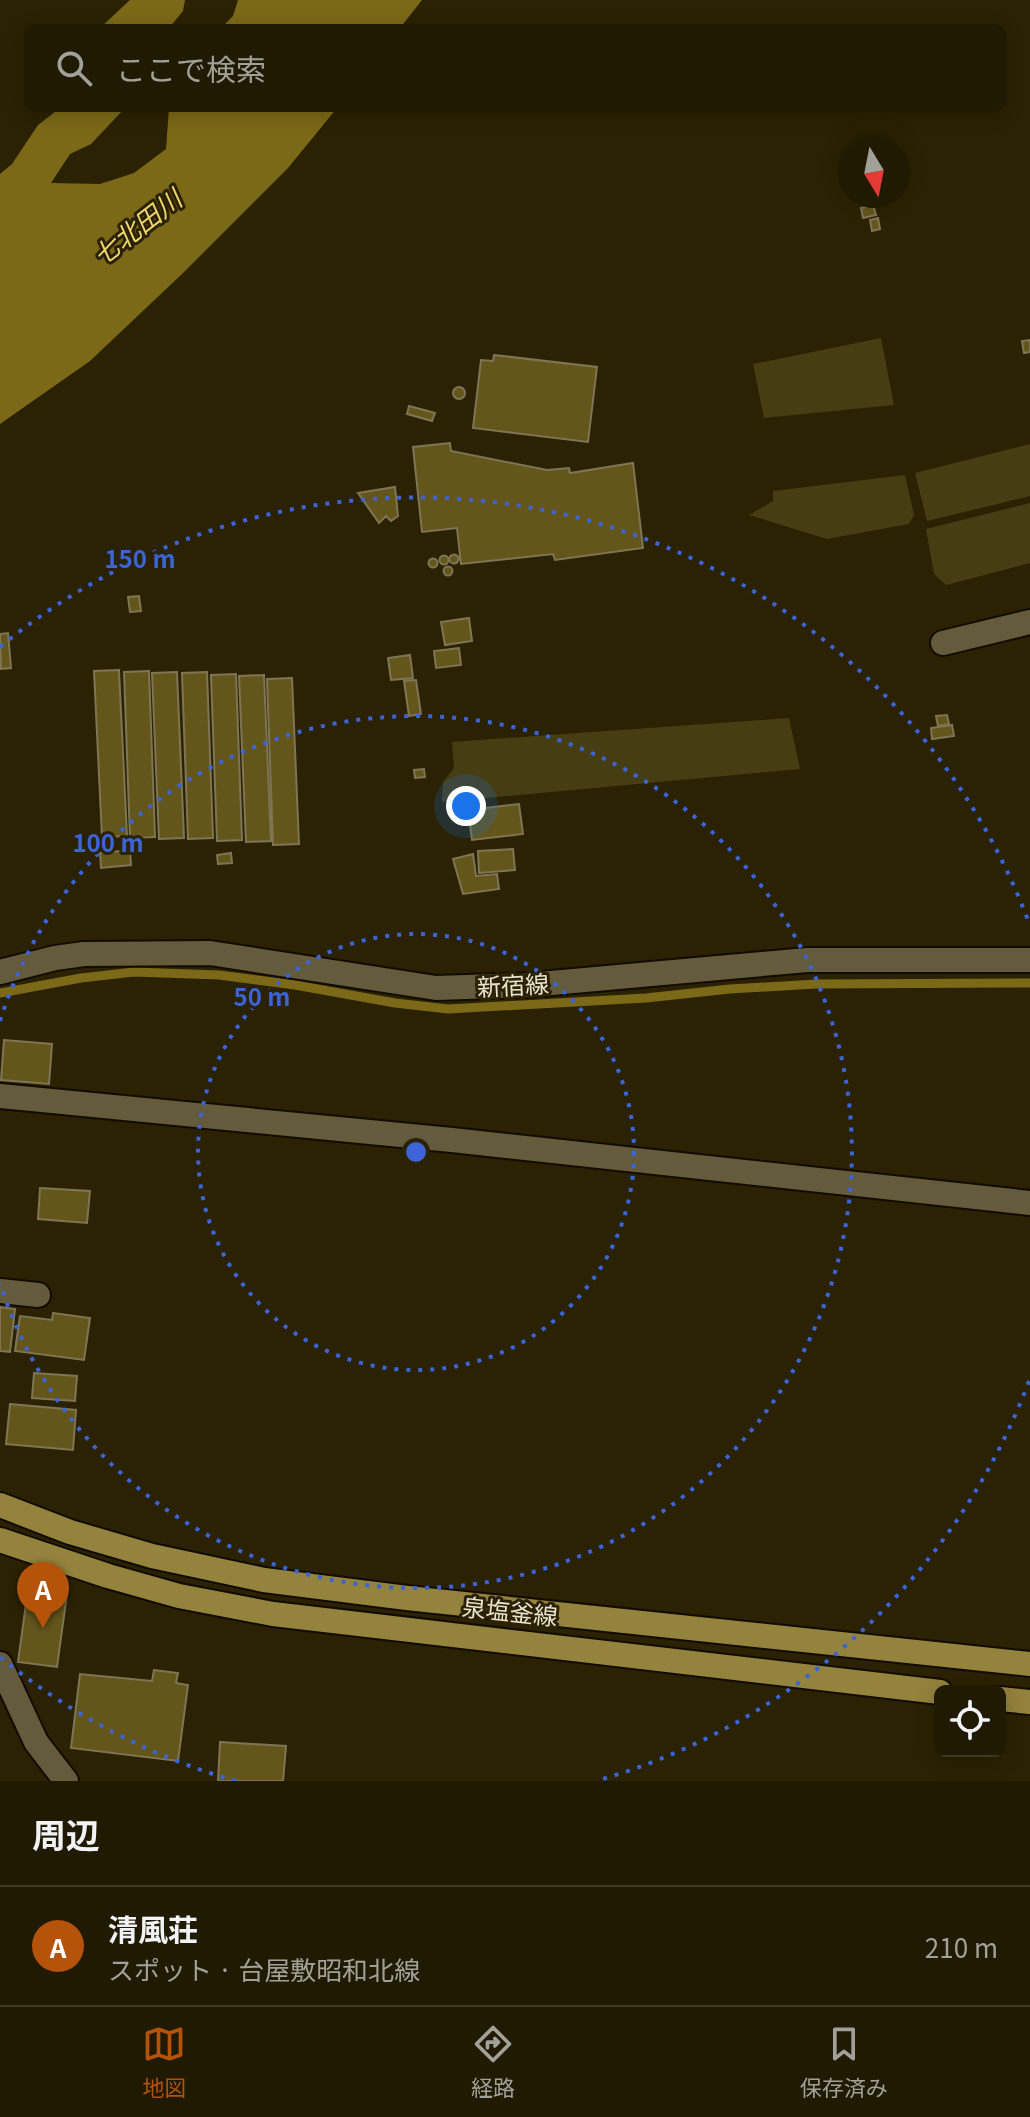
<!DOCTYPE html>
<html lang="ja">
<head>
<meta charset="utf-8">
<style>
  body { margin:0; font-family:Georgia,"Noto Sans JP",serif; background:#28230c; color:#f1f3f6 }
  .controls { position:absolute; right:24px; bottom:24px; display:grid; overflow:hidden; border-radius:12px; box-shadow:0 4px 20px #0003 }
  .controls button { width:72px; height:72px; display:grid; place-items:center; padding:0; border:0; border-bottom:2px solid #3d3824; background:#201a02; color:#f1f3f6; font:40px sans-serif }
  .compass { position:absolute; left:838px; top:136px; width:72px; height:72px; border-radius:50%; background:#201a02; box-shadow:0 4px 20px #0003; rotate:170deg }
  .you { position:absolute; left:466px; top:806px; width:28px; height:28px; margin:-20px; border:6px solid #fff; border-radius:50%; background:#1a73e8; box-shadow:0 0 0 12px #1a73e833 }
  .badge { display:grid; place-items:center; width:52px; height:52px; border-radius:50%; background:#b45309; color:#fff; font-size:26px; font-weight:700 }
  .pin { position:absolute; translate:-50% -66px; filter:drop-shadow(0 2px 4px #0008) }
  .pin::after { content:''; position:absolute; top:42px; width:28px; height:24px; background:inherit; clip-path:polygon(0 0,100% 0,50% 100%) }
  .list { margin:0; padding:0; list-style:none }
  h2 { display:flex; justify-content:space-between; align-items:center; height:104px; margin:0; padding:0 32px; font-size:34px }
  h2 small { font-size:26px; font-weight:400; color:#a2a199 }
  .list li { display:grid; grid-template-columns:52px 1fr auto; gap:24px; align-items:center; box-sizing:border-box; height:120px; padding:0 32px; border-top:2px solid #3d3824 }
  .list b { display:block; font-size:30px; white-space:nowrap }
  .list p { margin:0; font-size:26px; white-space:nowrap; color:#a2a199 }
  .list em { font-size:26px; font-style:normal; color:#a2a199 }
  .icon { flex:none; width:44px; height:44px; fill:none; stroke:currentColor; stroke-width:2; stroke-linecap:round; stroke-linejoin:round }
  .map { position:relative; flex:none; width:1030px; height:1781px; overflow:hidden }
  .search { position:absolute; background:#201a02; box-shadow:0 4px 20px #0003; left:24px; right:24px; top:24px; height:88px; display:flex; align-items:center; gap:20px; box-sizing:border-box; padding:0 28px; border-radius:12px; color:#a2a199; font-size:30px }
  .sheet { height:224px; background:#201a02 }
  nav { display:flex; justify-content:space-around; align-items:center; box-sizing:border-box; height:112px; border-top:2px solid #3d3824; background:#201a02; font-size:22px; color:#a2a199 }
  nav a { display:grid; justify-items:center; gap:4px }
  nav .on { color:#b45309 }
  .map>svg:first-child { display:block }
  .green { fill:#473d12 }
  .water { fill:#7c6917 }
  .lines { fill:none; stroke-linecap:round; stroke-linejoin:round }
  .stream { stroke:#7c6917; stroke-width:9 }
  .building { fill:#64561b; stroke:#7e7554; stroke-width:2 }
  .minor-casing { stroke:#120c00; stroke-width:28 }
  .major-casing { stroke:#120c00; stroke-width:28 }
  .minor { stroke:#635b3b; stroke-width:24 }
  .major { stroke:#94833d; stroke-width:24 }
  .ring { fill:none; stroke:#3b64d7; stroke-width:4; stroke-dasharray:4 8 }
  .labels { text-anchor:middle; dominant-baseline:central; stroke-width:6; stroke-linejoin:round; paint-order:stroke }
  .street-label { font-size:24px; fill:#e8e3d1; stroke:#2a2202 }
  .water-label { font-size:26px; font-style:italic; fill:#efd56b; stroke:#2a2202 }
  .centre { fill:#3b64d7; stroke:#2a2202; stroke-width:4 }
  .ring-label { font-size:24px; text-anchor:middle; font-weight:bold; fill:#3b64d7; stroke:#2a2202; stroke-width:6; stroke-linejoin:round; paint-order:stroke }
</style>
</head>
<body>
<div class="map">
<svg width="1030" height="1781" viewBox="0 0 1030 1781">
  <rect width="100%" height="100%" fill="#2a2202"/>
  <!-- green -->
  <path class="green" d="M881,338L894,405L764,418L753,364Z
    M1030,444V496L927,521L915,473Z
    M905,475L914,515L909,524L827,539L749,515L773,501V491Z
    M1030,503V563L946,585L934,574L926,529Z
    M789,718L800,769L442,802L443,782L454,768L452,742Z"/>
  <!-- water -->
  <path class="water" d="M130,0H185L183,11L169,28H100Z
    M238,0H422L400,28H221L233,16Z
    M60,108H125L91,144L70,154L51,183L100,184L134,173L166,149L169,108H337L288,168L182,274L90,361L0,424V174L12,164L38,125Z"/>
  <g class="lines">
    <!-- stream -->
    <path class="stream" d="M0,993L81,978L134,972L219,975L295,985L395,1003L448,1009L646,998L730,989L816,984L1030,983"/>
  </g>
  <!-- building -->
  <path class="building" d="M872,201L876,215L863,218L861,208L866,207L865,202Z
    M878,218L880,229L872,231L870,220Z
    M1030,340V352L1024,353L1022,341Z
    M494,355L597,367L588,442L473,428L481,360L493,361Z
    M453 393a6 6 0 1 1 12 0a6 6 0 1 1-12 0Z
    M409,406L435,413L432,421L407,414Z
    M450,443L451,451L547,470L569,468L570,473L633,463L643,548L555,560L553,554L461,564L457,528L422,532L413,447Z
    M395,487L398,516L391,521L386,516L379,523L358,493Z
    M449.5 559a4.5 4.5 0 1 1 9 0a4.5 4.5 0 1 1-9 0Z
    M439.5 560a4.5 4.5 0 1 1 9 0a4.5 4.5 0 1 1-9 0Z
    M428.5 563a4.5 4.5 0 1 1 9 0a4.5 4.5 0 1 1-9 0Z
    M443.5 571a4.5 4.5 0 1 1 9 0a4.5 4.5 0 1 1-9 0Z
    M139,596L141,611L130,612L128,597Z
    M469,618L472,641L445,645L441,622Z
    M8,633L11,668L1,669L0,634Z
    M459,648L461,665L436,668L434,651Z
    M410,655L413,678L391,680L388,658Z
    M119,670L127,836L102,837L94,671Z
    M149,671L155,837L130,838L124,672Z
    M177,672L184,838L159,839L152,673Z
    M207,672L213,838L188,839L182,673Z
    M236,674L242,840L217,841L211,675Z
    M264,675L271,841L246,842L239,676Z
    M292,678L299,844L273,845L267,679Z
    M416,680L421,714L409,716L404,681Z
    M947,715L949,724L938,726L936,716Z
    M952,725L954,736L932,739L931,728Z
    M424,769L425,777L415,778L414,770Z
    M519,804L523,834L472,840L468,810Z
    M513,849L515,870L479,873L478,851Z
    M130,850L131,865L101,868L100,853Z
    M231,853L232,863L218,864L217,855Z
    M473,854L476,876L497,874L499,889L463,894L453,859Z
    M4,1040L52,1044L49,1084L1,1080Z
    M40,1188L90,1191L87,1223L38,1219Z
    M0,1307L15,1309L10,1352L0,1351Z
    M53,1313L90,1318L84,1360L15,1351L20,1316L52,1320Z
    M34,1373L77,1376L75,1401L32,1398Z
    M10,1404L76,1410L73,1450L6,1444Z
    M28,1589L67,1594L57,1667L18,1662Z
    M154,1670L178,1673L176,1683L188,1685L178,1761L71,1748L80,1674L152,1681Z
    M220,1742L286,1746L283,1781H218Z"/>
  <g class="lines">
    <defs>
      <path id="minor" d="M943,643L1030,622
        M0,972L55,958L84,954L210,953L436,988L529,985L807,960H1030
        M0,1096L452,1140L1030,1203
        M0,1291L38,1295
        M0,1664L36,1742L66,1781"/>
      <path id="major" d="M0,1505L70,1532L152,1556L264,1580L407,1598L1030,1664
        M0,1540L108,1576L179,1596L273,1614L940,1692
        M1000,1699L1030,1702"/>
    </defs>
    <!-- minor casing -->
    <use href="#minor" class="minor-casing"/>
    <!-- major casing -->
    <use href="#major" class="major-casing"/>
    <!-- minor -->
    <use href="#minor" class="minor"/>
    <!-- major -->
    <use href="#major" class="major"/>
  </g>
  <!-- distance rings -->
  <g class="ring">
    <circle cx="416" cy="1152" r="218"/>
    <path d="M0 1021A436 436 0 1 1 0 1283"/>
    <path d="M1029 1381A654 654 0 0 1 596 1781M236 1781A654 654 0 0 1 0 1657M0 647A654 654 0 0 1 1029 923"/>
  </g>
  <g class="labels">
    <!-- street labels -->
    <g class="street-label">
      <text transform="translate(513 984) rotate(-3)">新宿線</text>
      <text transform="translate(510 1610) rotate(6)">泉塩釜線</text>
    </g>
    <!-- water labels -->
    <g class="water-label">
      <text transform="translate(136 226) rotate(-38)">七北田川</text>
    </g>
  </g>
  <circle cx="416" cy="1152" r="12" class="centre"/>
  <g class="ring-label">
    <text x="140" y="568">150 m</text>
    <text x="108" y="852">100 m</text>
    <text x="262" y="1006">50 m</text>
  </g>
</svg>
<div class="controls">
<button><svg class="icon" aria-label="locate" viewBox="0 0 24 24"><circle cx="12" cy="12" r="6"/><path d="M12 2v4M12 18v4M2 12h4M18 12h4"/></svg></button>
</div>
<svg class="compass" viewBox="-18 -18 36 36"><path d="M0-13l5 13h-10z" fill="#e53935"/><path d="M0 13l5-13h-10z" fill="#a2a199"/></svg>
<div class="you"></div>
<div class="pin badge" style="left:43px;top:1628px">A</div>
<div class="search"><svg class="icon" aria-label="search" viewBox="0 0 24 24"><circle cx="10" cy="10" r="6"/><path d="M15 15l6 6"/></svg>ここで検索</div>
</div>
<section class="sheet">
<h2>周辺<small></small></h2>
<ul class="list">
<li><span class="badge">A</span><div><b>清風荘</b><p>スポット · 台屋敷昭和北線</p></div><em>210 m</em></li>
</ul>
</section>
<nav>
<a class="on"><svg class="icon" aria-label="map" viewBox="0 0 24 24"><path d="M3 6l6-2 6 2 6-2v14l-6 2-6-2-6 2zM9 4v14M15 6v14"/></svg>地図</a>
<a><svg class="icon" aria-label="directions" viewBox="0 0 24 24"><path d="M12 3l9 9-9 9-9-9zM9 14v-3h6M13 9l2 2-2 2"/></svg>経路</a>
<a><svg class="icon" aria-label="saved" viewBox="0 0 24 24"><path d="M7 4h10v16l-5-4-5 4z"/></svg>保存済み</a>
</nav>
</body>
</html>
